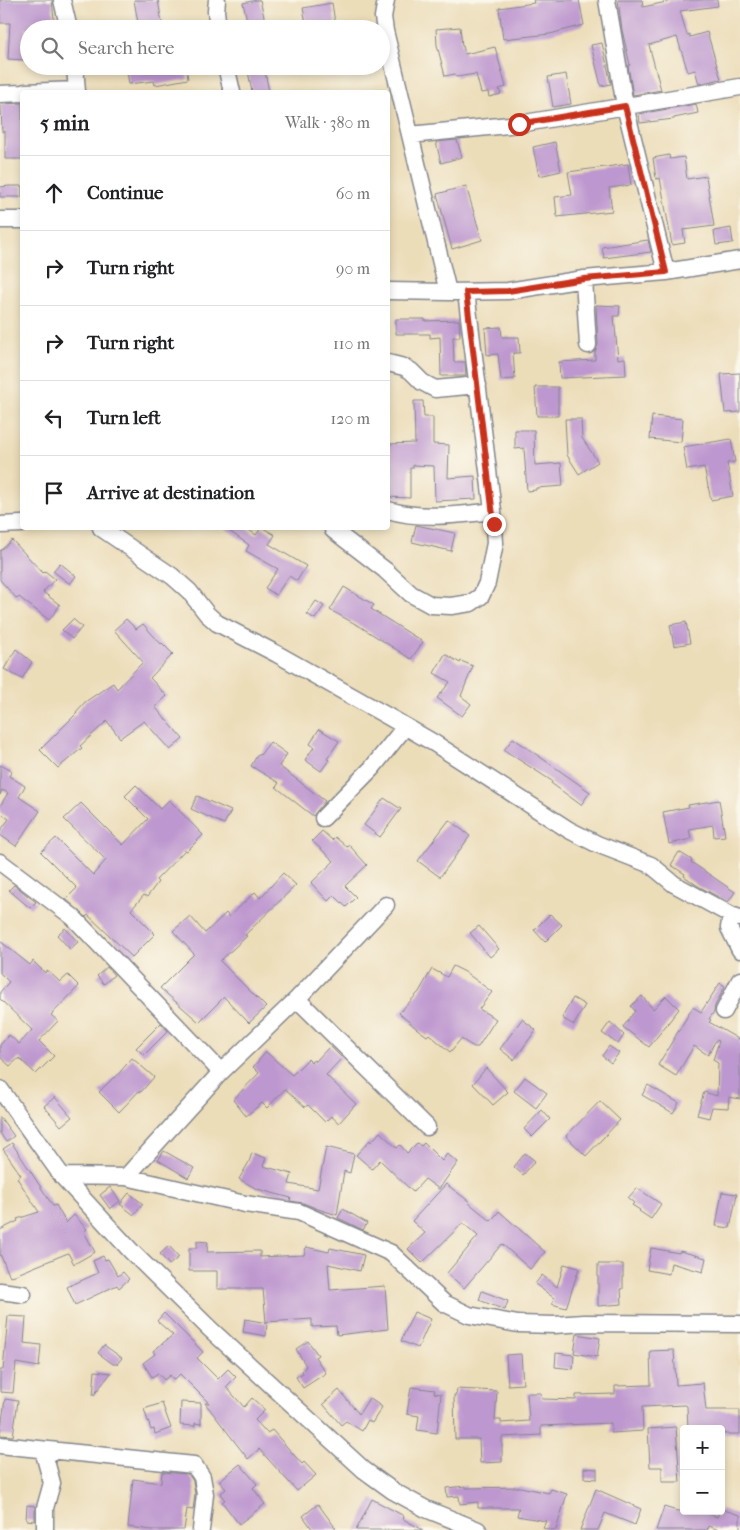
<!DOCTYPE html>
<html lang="en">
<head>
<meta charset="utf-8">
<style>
  body { margin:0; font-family:"IM FELL French Canon",serif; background:#f2f2f2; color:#202124 }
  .controls { position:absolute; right:15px; bottom:15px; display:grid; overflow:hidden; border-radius:5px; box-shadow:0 2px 8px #0003 }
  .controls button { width:45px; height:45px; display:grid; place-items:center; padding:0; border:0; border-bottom:1px solid #e0e0e0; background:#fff; color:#202124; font:25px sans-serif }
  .stop { position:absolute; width:15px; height:15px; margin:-11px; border:4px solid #c8321e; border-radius:50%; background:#fff }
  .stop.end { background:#c8321e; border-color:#fff; box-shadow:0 1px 5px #0008 }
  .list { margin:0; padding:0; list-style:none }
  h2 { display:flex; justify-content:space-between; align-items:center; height:65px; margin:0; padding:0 20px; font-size:21px }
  h2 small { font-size:16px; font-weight:400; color:#757577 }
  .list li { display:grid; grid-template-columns:32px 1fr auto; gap:15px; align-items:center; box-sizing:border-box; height:75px; padding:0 20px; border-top:1px solid #e0e0e0 }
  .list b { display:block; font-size:19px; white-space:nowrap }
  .list em { font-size:16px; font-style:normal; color:#757577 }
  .icon { flex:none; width:28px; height:28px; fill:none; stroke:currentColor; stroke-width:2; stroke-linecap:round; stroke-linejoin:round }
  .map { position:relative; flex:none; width:740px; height:1530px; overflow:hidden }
  .search { position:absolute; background:#fff; box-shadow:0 2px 8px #0003; left:20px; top:20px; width:370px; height:55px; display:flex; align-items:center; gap:12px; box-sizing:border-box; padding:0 18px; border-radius:28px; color:#757577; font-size:19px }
  .panel { position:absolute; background:#fff; box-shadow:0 2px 8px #0003; left:20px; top:90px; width:370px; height:440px; border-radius:5px }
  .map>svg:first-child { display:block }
  .building { fill:#bd97cf }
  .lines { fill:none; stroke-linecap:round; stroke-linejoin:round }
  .minor-casing { stroke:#84868c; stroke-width:19 }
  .minor { stroke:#fff; stroke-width:16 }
  .route { stroke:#c8321e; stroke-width:6 }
</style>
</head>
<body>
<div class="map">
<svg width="740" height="1530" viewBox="0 0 740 1530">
  <rect width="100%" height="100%" fill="#fbf7ec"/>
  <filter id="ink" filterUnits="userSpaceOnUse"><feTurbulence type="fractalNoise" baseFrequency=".02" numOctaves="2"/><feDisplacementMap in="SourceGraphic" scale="10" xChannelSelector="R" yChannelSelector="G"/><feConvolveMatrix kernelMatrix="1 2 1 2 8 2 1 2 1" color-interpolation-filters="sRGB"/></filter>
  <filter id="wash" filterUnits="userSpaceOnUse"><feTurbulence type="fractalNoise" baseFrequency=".0096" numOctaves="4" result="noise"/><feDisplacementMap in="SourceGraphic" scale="20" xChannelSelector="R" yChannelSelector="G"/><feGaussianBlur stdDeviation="1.12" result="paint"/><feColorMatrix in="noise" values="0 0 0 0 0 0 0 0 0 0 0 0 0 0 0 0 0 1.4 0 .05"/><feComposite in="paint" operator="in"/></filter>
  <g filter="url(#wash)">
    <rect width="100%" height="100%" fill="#ecddb9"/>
    <g id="blocks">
      <!-- building -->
      <path class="building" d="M0,0H52L55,29H26L24,60L8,59L10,23H0Z
        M134,0H158L163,29H139Z
        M256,0H260L267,29H249L243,3Z
        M533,0H579L584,25L550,34L503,39L499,8L534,3Z
        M618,0H642L643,7L676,0H717L718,6L680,11L687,35L689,34L690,37L707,32L721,79L699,84L695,70L688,72L677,37L649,45L661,90L633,95L628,66L630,65L622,30Z
        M332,3L336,29H307L303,8Z
        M460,27L462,46H463L465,54L495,47L506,87L499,89L501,94L489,97L488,92L481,93L476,74L456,77L455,74L445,76L437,45L436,29Z
        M602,43L611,84L601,86L591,45Z
        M126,66H186L188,79L155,85L154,81L129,84Z
        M247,66H264L269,92H252Z
        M566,74L571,104L553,107L548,77Z
        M22,103V159H5V131L2,132L1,104Z
        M696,104L698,113L674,118V119L640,123L639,114Z
        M457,140L462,157L441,163L436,142Z
        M555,142L561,171L539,176L533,147Z
        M669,155L670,159L684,157L687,179L706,176L714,226L683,230L685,243L672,245L660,178L656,179L653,158Z
        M628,164L631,185L609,188L612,211L557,217L555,197L572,195L568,172Z
        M9,186H22V197H0V187Z
        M466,186L482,240L452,249L437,194Z
        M731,228L733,243L716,245L714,231Z
        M648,240L651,252L604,258L602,247Z
        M596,305L620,306L619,316H614L618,359L625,358L626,375L560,378L559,362L595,360V352L598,344Z
        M396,319H425V321L459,320L460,337H453L454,362H465L466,376H441L440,337L430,338V334H396Z
        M501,327L502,337H519L520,353H513L515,379L501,380L498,354L487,355L485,328Z
        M740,373V412L725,413L721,374Z
        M535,387H558V416H537Z
        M414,401H423L424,417H433V444L449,445L448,478L475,476L476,499L435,501L434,466L413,465V468H410V498L388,497V444L415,443Z
        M652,416L683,419L681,442L650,439Z
        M565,419H581L582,438L598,462L579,474L567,455Z
        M515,430H534L535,465L561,463L563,486L536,488V490L527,491L524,448L515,449Z
        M731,439L735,462L727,463L733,496L711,500L704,467L687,470L683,447Z
        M416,525L455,533L451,551L412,542Z
        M225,528H246L256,535L261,528H263L275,535L269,544L306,566L297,581L289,576L276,595L265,588L278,569L246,551L249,545Z
        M12,540L43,573L45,571L55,579L43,592L60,605L49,620L19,597L17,599L0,580V551Z
        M60,563L76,576L70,584L53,571Z
        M344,587L374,605L371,609L423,642L411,659L361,627L330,610Z
        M316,601L324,606L315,619L307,614Z
        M73,619L82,627L72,639L62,630Z
        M126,619L136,629L143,624L161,644L162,643L173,654L150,678L167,696L155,707L183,739L170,750L144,721L120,738L107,721L80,746L82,748L58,768L40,750L77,713L76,712L85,702L113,683L117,689L143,662L114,630Z
        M686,622L690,643L674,646L670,625Z
        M16,649L32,662L22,679L4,669Z
        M445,654L460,663L461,661L473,666L461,696L471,704L462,716L437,698L450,682L434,673Z
        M319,729L339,741L327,759L329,760L321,771L305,760L314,747L310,744Z
        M513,738L590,792L581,805L551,783L552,781L504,750Z
        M270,742L287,754L279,766L325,801L313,816L276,787L279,783L251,766L258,754L260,755Z
        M0,765L12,771L9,776L25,786L19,797L40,811L16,846L0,835V831L9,819L0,813V806L8,793L2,790L0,795Z
        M136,785L160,809L169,800L203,835L187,851L185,850L156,880L158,882L147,897L144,895L131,910L155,934L132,957L88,915L86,917L66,899L77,888L41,852L56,838L93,875L106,860L64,819L81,803L123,845L148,819L125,796Z
        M197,796L231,811L224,824L191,809Z
        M384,798L401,809L380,837L364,825Z
        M719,800L725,836L714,837L713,825L689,829L691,839L669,844L663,812L689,807L688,805Z
        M449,820L470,836L440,877L418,861Z
        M322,831L332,840L335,837L347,847L349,845L367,865L345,886L356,897L346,907L334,895L328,901L311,883L334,861L312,841Z
        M679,852L692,860L691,862L735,892L728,902L698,886L684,876L685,874L671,865Z
        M283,873L296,885L245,935L247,936L220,961L266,1007L249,1023L224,997L199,1022L160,988L194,954L173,931L190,916L205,933L226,913L229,917L255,892L260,898Z
        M14,885L36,902L30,908L9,890Z
        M550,914L562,925L545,942L534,930Z
        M479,926L499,949L490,957L470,933Z
        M65,928L78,942L70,949L57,935Z
        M0,941L30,965L33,961L45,973L47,970L60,982L68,975L79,986L51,1015L58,1021L39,1041L54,1056L36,1074L19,1058L10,1066L0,1057V1045L9,1035L19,1044L32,1030L0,999V992L9,982L0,973Z
        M453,966L465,972L492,992L479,1009L496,1019L478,1047H474L461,1039L450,1052L429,1034L427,1036L416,1028L399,1013L419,992L432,969L447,977Z
        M107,967L114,975L104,984L97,976Z
        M720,983L725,986L715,1006L714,1012L709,1019L711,1020L709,1022L740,1040V1099L729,1097L728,1108L712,1107L709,1118L697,1115L704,1092L717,1096L718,1063L713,1060L719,1041L716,1040L708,1055L694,1046L676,1076L658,1065L693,1007L701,1012Z
        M642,996L653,1009L666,996L679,1009L649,1047L623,1027L635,1011L631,1006Z
        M573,998L585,1005L574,1025L562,1018Z
        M522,1019L536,1030L514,1060L500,1049Z
        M610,1022L624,1035L618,1044L602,1033Z
        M161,1023L168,1031L144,1055L136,1048Z
        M330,1046L342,1058L326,1075L356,1104L339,1123L331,1116L325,1122L308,1105L305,1107L285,1089L267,1108L262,1103L246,1116L233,1100L259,1073L253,1067L266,1052L292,1075L308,1059L311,1062L314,1060L315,1062Z
        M609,1046L619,1053L611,1063L602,1056Z
        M132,1058L154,1077L141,1092L139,1091L119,1112L99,1092L114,1077L115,1078Z
        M486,1068L508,1092L493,1105L473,1084Z
        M525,1077L547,1093L536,1108L514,1091Z
        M648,1085L679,1103L673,1113L642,1095Z
        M55,1097L72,1117L61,1126L44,1106Z
        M600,1101L620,1120L586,1156L566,1136Z
        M542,1110L550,1119L532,1137L524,1129Z
        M0,1117L14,1136L6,1142L0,1133Z
        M380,1132L397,1148L400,1145L407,1153L417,1143L421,1146L424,1143L442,1161L447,1154L458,1162L439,1189L425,1179L413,1192L380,1160L372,1169L356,1155L370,1140L371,1142Z
        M12,1143L53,1206L56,1205L66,1223L74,1215L87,1229L84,1232L95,1252L74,1264L68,1253L10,1277L0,1254V1230L18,1221L17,1219L39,1212L17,1178L21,1175L3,1149Z
        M326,1147L354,1154L350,1173L344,1171L337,1215L318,1209L303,1203L290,1201L291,1198L257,1189L239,1179L249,1162L252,1153L266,1158L263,1166L292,1174L289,1184L318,1189Z
        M164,1151L194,1168L188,1178L158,1160Z
        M525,1153L535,1161L523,1175L514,1167Z
        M446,1184L470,1202L469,1203L491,1221L499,1211L545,1252L530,1269L502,1244L464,1288L447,1273L478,1236L463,1223L422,1263L408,1249L425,1233L412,1221Z
        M110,1187L120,1201L110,1209L100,1195Z
        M637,1188L661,1204L651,1219L639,1211L640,1210L632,1205L634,1203L628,1198Z
        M722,1192L737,1194L730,1228L716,1226Z
        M129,1193L143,1204L134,1215L120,1204Z
        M343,1209L367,1223L363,1230L338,1218Z
        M197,1241L208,1242L207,1252L260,1251V1257L304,1255L306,1247L329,1252L330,1248L364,1255L360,1271L328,1264L330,1290L385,1286L388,1329L337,1335L336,1326L312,1327V1319L266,1322L263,1289H217V1271H189V1248H197Z
        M169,1246L179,1257L169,1265L160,1254Z
        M651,1248L679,1253L680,1251L706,1258L703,1272L671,1263L669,1274L647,1270Z
        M103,1256L105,1260L108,1259L118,1276L123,1272L129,1279L119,1288L117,1285L75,1305L67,1287L98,1273L93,1261Z
        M564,1264L579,1268L566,1308L552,1304L554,1298L535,1284L542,1275L557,1287Z
        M598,1264H623V1289H621L622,1304L598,1306Z
        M482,1291L508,1301L505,1310L479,1300Z
        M414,1312L431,1319L418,1348L401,1341Z
        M164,1313L203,1352L197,1358L218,1379L228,1369L236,1377L226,1387L244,1407L252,1398L265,1410L255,1420L267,1433L272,1430L302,1464L304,1462L316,1475L297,1491L259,1449L248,1459L205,1403H209L180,1374L174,1380L170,1375L164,1380L158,1373L152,1377L143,1363L155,1354L153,1351L173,1335L157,1321Z
        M8,1316L26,1317L24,1343L41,1345L39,1367L16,1363L13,1393L0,1392V1370H3Z
        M245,1319L267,1323L266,1336L243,1332Z
        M577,1334L600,1338L597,1357L574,1353Z
        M308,1341L318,1355L315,1357L326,1373L303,1388L296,1377L303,1373L302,1371L306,1366L296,1349Z
        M104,1345L122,1358L117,1364H113L98,1353Z
        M674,1350L676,1385L703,1383L706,1410H740V1434H724V1431H721V1429H688L687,1406L685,1405L642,1407L643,1431L611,1433V1423L541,1426V1435L502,1437V1462L480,1463L479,1439H455L454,1395H456L457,1389L497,1391L495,1420H501V1423L529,1421L527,1393H541L542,1399L576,1400V1395L615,1394V1386L651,1385L650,1351Z
        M556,1353L574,1355L573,1369L555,1367Z
        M521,1354L523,1384L508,1385L506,1355Z
        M95,1371L111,1373L93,1396Z
        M411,1387L435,1390L434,1393L441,1394L437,1433L417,1430L419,1416L407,1414Z
        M339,1390L359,1414L369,1398L382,1407L372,1423L368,1420L362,1431L346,1421L341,1425L323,1404Z
        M5,1399L18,1401L13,1436L0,1435Z
        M181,1402L201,1403V1424L195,1423V1426L180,1425Z
        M162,1403L171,1428L155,1434L154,1429L151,1430L144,1409Z
        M676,1427L680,1482H662V1467H650L648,1429Z
        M240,1464L257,1484L253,1488L265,1504L239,1524L222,1502L225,1500L220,1494L226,1489L219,1481Z
        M584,1468L597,1469V1479L584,1478Z
        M162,1472L188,1474L193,1481L195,1494L193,1510L187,1509L184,1530H152L128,1527L133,1479L161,1483Z
        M466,1486V1488L520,1487L549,1493L551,1489L567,1494L556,1530H550L543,1528L546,1521L517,1516L519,1508H478V1502L460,1504L459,1496L447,1497L446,1488Z
        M596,1489L641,1509L635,1525L605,1513L598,1530H580Z
        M372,1499L404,1516L403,1519L423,1530H356Z
        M318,1504L337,1530H313L303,1516Z
        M27,1505L35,1506V1521L26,1520Z
        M664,1507L677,1511H702L717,1517L721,1509L740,1515V1530H719L708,1526L707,1530H656Z"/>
    </g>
  </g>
  <g filter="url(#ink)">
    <use href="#blocks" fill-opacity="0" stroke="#84868c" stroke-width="1"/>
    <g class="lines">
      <defs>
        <path id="minor" d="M62,0L69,29
          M217,0L216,11L218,29
          M386,0L383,17L385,31L448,292
          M607,0L625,106L666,272
          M75,66L77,92
          M226,66L232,92
          M25,92L77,90
          M0,94L22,93
          M410,135L519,124L740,87
          M0,220H22
          M584,279L588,345
          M388,291L448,292L508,291L584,279L666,272L740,260
          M388,363L404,367L411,371L422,382L435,389L478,385
          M388,510C421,520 458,515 493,511
          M0,525L22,524
          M101,528L172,576L189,591L207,614L217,623L277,654L389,717L434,743L569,830L597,844L651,865L674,884L731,915L740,918
          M333,530L385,570L411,594L431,605L451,606L471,603L481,596L487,583L495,543L493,511L466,292
          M323,818L372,768L405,727
          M0,862L73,917L221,1072
          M731,915L729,928L740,950
          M297,999L427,1127
          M724,1011L740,980
          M0,1089L62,1176L132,1252L210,1329L364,1470L393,1491L426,1509L478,1530
          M62,1176L126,1177L245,1204L299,1212L391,1253L444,1303L469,1315L518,1324L554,1325L584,1323L740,1324
          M126,1177L221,1072L297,999L386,905
          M0,1291L23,1294
          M0,1445L194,1465L202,1477L205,1494L201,1530
          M43,1450L52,1483L45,1508V1530"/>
      </defs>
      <!-- minor casing -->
      <use href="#minor" class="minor-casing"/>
      <!-- minor -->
      <use href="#minor" class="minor"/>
    </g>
  </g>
  <g class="lines" filter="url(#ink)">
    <!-- route -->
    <path class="route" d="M494,524L466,292L508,291L584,279L666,272L625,106L519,124"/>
  </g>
</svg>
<div class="controls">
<button>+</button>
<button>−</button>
</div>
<div class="stop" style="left:519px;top:124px"></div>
<div class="stop end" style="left:494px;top:524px"></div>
<div class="search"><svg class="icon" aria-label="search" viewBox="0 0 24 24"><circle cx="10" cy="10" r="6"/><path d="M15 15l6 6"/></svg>Search here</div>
<section class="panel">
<h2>5 min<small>Walk · 380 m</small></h2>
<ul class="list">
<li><svg class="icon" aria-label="ahead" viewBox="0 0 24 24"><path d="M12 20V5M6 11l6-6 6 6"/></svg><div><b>Continue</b></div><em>60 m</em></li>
<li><svg class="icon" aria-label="right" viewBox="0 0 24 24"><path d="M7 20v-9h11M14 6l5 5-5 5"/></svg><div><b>Turn right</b></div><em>90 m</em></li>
<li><svg class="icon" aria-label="right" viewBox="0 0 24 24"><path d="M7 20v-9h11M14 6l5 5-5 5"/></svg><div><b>Turn right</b></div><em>110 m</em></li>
<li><svg class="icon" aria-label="left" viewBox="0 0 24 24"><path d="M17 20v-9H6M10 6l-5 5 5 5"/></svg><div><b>Turn left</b></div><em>120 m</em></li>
<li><svg class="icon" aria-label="arrive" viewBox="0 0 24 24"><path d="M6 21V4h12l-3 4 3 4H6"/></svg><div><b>Arrive at destination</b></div></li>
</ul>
</section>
</div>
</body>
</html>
